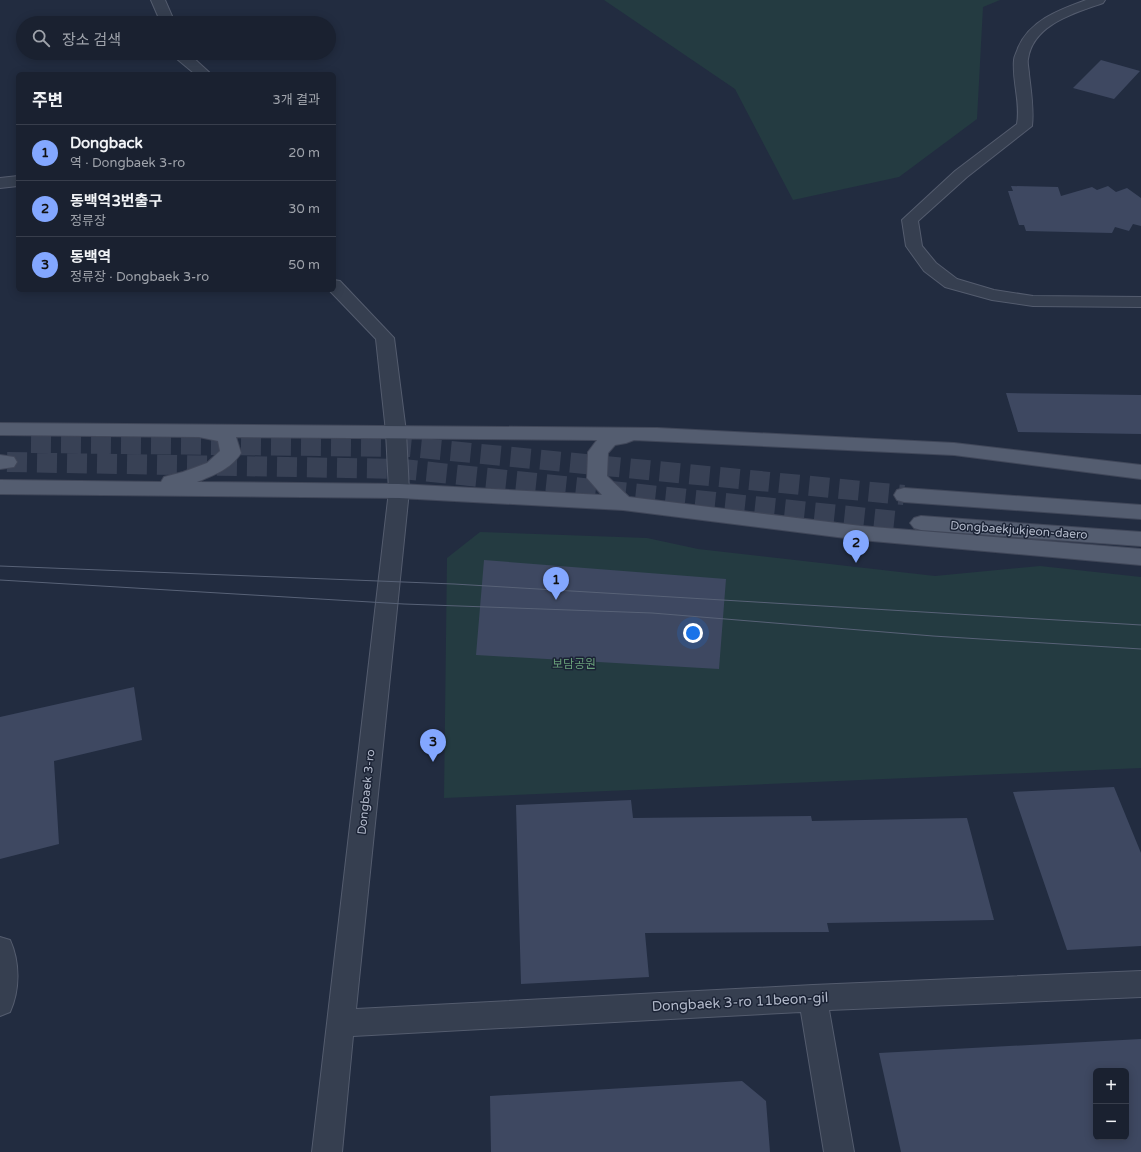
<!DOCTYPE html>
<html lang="ko">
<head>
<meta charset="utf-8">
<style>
  body { margin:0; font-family:"Varela Round","Noto Sans KR",sans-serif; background:#232938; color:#f1f3f6 }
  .controls { position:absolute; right:12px; bottom:12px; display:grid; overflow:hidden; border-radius:6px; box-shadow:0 2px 10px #0003 }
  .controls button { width:36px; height:36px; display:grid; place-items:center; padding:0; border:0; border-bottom:1px solid #383e4c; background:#1a2130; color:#f1f3f6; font:20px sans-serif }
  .you { position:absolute; left:693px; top:633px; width:14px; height:14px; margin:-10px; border:3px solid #fff; border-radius:50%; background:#1a73e8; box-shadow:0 0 0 6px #1a73e833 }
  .badge { display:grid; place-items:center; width:26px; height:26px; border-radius:50%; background:#83a7ff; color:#111; font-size:13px; font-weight:700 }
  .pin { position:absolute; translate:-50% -33px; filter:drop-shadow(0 1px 2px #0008) }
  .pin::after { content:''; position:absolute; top:21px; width:14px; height:12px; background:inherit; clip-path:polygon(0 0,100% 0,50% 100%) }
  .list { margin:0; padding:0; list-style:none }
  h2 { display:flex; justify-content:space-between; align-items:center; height:52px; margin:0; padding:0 16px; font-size:17px }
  h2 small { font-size:13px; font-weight:400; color:#9fa3ab }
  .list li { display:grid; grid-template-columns:26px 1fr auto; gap:12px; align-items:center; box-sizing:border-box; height:56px; padding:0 16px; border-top:1px solid #383e4c }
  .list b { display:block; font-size:15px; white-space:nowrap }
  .list p { margin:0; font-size:13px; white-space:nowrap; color:#9fa3ab }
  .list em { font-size:13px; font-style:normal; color:#9fa3ab }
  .icon { flex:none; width:22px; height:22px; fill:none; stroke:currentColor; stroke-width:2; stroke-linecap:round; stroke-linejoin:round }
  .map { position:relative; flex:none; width:1141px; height:1152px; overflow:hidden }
  .search { position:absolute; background:#1a2130; box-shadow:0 2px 10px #0003; left:16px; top:16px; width:320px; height:44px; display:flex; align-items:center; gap:10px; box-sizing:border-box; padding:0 14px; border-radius:22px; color:#9fa3ab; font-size:15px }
  .panel { position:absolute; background:#1a2130; box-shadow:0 2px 10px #0003; left:16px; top:72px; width:320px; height:220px; border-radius:6px }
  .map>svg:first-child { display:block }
  .green { fill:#243b41 }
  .building { fill:#3e4861; fill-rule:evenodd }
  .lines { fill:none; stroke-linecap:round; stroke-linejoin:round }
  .major-tunnel { stroke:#384155; stroke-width:20; stroke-dasharray:20 10; stroke-linecap:butt }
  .minor-casing { stroke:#545c6e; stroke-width:2 }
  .major-casing { stroke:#404759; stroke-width:2 }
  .minor { fill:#363f50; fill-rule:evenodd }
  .major { fill:#545d70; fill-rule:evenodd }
  .tram { stroke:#586277; stroke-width:1 }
  .labels { text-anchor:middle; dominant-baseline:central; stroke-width:3; stroke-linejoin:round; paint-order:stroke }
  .street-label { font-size:12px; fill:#b3bacb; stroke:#1b2335 }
  .park-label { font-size:12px; fill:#689e79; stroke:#1b2335 }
  .near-street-label { font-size:14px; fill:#b3bacb; stroke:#1b2335 }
</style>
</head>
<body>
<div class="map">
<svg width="1141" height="1152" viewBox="0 0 1141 1152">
  <rect width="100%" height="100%" fill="#222c40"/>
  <!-- green -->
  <path class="green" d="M604,0H1000L983,7L977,119L899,177L793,200L735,89Z
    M480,532L647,538L698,549L935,576L1040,566L1141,577V768L444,798L447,558Z"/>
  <!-- building -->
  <path class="building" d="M1101,60L1140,71L1114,99L1073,88Z
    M1011,186L1058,187L1061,196L1092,187L1097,190L1108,186L1116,192L1127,188L1141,198V226L1133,224L1129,231L1115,227L1112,233L1026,231L1024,225H1019L1008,191H1013Z
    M1006,393L1141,395V434L1018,432Z
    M484,560L726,579L719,669L476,655Z
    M134,687L142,740L54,761L59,844L0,859V717Z
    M1114,787L1141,853V946L1067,950L1013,792Z
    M631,800L633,818L811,816L812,821L967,818L994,920L827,923L829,932L645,933L649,977L521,984L516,805Z
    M1141,1039V1152H901L879,1053ZM1096,1071H1126V1137H1096Z
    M742,1081L766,1101L770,1152H491L490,1096Z"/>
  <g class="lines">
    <!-- major-tunnel -->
    <path class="major-tunnel" d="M31,443L410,447L904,495
      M7,462L403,469L896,521"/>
    <defs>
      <path id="minor" d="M151,0H165L175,23H161Z
        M1086,0H1105L1103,3C1075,13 1033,24 1028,59C1027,63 1029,70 1029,74C1031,92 1034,109 1032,126L967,177L918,221L922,246L936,263L957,279L994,290L1033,296L1141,297V307L1033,306L992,300L945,287L924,271L906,246L902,220L955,171L1017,124C1021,103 1012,81 1014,60C1014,56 1017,52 1018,48C1030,20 1059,10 1086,0Z
        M174,53H188L211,74H195L177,59Z
        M18,176V186L0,188V178Z
        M334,280L340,281L394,338L406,432L409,491L356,1009L813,985L1141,971V997L829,1010L854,1152H824L801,1012L353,1036L342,1152H312L389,491L386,432L376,339L329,290H334Z
        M0,937L10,940C20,962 20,990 10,1012L0,1016Z"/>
      <path id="major" d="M0,423L657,428L954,443L1141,465V479L954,455L634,440L626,443L615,445L608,453L607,476L629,497L861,526L1141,549V565L861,540L623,510L399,498L0,494V480L161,482L164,477L183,472L207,463L220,451L218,441L199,437L0,435ZM236,437L597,440L588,452L587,478L602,495L399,484L197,482C214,475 231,469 241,453Z
        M0,455L14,457L17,462L14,467L0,469Z
        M904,488L1141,505V519L904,502L897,500L894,495L897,490Z
        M921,516L1141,532V546L921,530L914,528L910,523L914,518Z"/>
    </defs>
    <!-- minor casing -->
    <use href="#minor" class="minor-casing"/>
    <!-- major casing -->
    <use href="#major" class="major-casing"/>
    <!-- minor -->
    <use href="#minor" class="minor"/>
    <!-- major -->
    <use href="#major" class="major"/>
    <!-- tram -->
    <path class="tram" d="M0,566L454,584L1141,625
      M0,580L404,604L652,613L933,636L1141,649"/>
  </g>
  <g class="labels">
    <!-- street labels -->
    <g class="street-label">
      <text transform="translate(1019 530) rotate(4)">Dongbaekjukjeon-daero</text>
      <text transform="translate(366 792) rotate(-84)">Dongbaek 3-ro</text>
    </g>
    <!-- park labels -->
    <g class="park-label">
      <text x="574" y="664">보담공원</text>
    </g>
    <!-- near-street labels -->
    <g class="near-street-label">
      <text transform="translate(740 1002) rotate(-3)">Dongbaek 3-ro 11beon-gil</text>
    </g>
  </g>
</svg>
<div class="controls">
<button>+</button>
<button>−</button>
</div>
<div class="you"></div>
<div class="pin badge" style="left:556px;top:600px">1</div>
<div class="pin badge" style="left:856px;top:563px">2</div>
<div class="pin badge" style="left:433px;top:762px">3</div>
<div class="search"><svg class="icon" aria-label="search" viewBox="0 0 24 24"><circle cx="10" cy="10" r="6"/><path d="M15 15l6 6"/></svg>장소 검색</div>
<section class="panel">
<h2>주변<small>3개 결과</small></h2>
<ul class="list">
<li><span class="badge">1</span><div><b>Dongback</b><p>역 · Dongbaek 3-ro</p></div><em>20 m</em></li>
<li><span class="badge">2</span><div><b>동백역3번출구</b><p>정류장</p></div><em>30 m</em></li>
<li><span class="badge">3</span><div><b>동백역</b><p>정류장 · Dongbaek 3-ro</p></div><em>50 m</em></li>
</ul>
</section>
</div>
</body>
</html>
